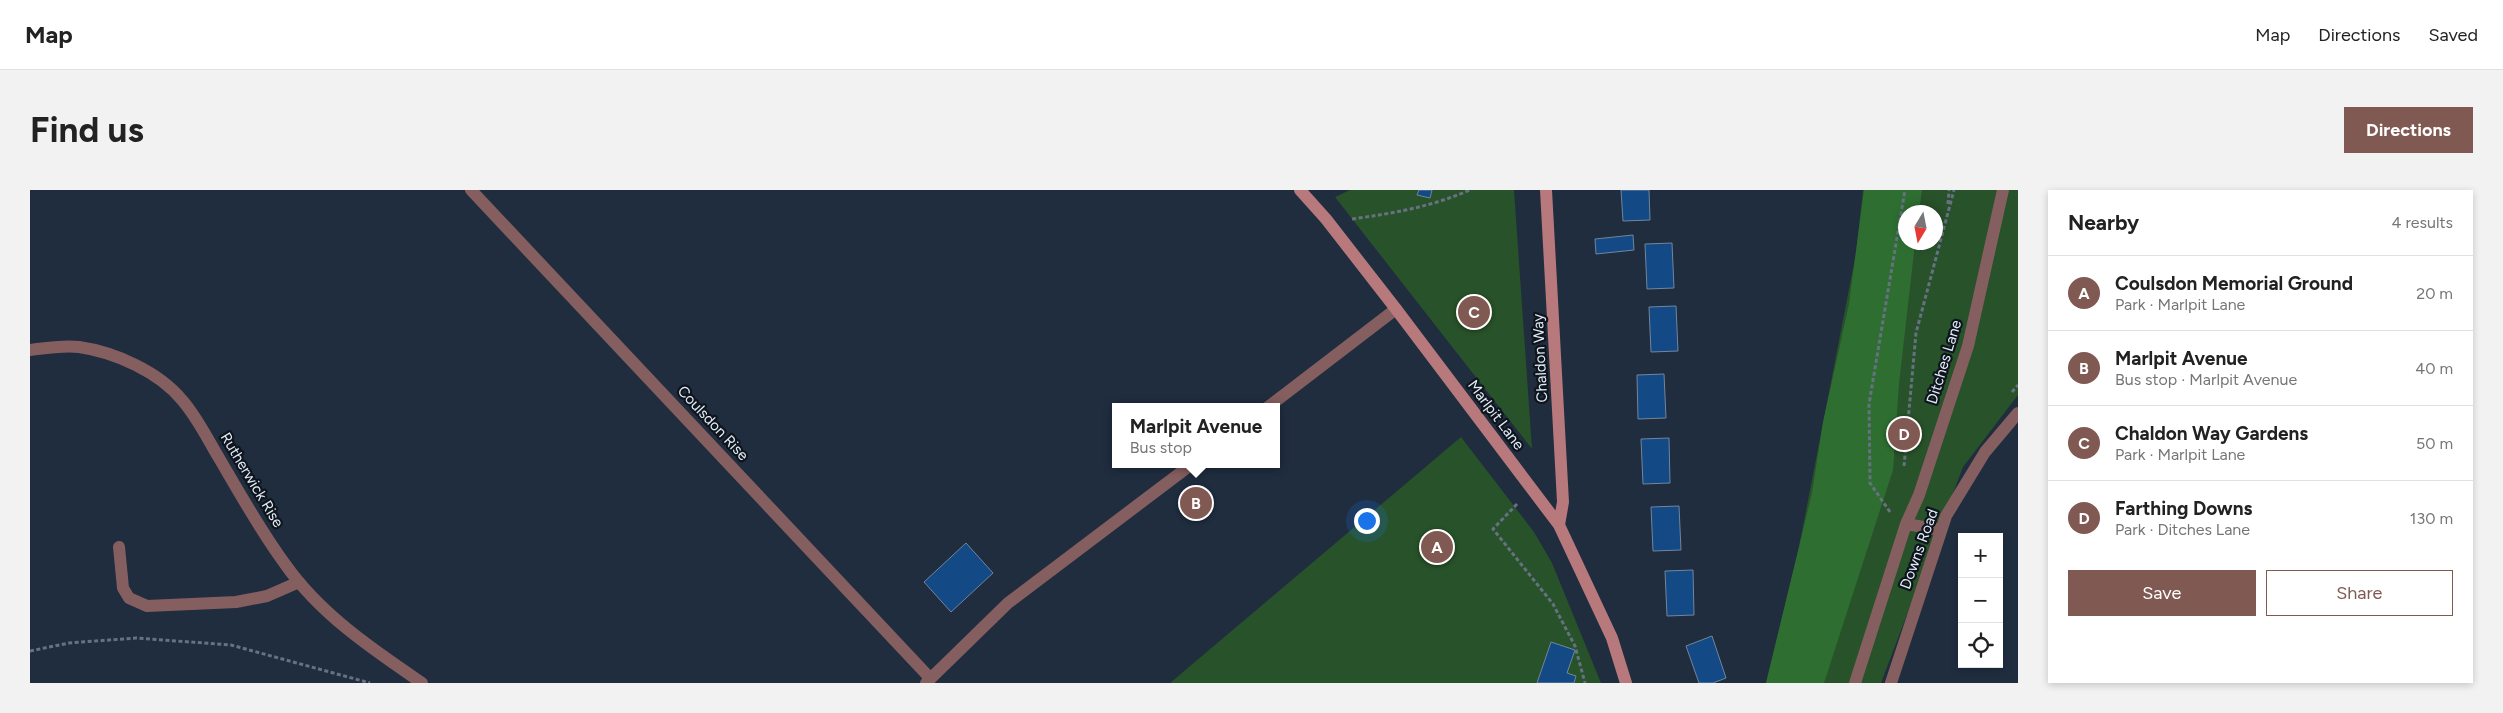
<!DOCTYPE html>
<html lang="en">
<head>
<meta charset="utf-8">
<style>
  body { margin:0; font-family:Figtree,sans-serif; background:#f2f2f2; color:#222 }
  .controls { position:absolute; right:15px; bottom:15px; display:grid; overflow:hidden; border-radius:0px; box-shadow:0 2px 8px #0003 }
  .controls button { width:45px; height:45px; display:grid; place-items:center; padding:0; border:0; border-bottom:1px solid #e0e0e0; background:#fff; color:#222; font:25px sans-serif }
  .compass { position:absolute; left:1868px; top:15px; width:45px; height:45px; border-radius:50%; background:#fff; box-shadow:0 2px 8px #0003; rotate:190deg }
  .you { position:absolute; left:1336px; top:330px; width:18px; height:18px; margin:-12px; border:4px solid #fff; border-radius:50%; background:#1a73e8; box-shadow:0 0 0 8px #1a73e833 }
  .badge { display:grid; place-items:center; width:32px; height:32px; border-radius:50%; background:#815953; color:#fff; font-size:16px; font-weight:700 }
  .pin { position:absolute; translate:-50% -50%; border:2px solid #fff; box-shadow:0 1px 5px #0006 }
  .popup { position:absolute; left:1082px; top:213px; width:168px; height:65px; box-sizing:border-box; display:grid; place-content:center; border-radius:0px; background:#fff; filter:drop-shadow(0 1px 4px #0005); font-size:16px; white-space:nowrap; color:#767676 }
  .popup b { font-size:19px; color:#222 }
  .popup::after { content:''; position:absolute; left:50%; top:100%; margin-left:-10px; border:10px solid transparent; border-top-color:#fff }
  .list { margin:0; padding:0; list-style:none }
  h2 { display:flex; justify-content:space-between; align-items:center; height:65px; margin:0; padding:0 20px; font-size:21px }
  h2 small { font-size:16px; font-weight:400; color:#767676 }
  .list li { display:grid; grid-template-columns:32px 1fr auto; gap:15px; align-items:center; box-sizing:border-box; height:75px; padding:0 20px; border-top:1px solid #e0e0e0 }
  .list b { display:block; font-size:19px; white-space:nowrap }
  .list p { margin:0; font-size:16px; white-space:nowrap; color:#767676 }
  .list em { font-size:16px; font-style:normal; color:#767676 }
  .actions { display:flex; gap:10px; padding:15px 20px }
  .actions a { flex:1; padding:11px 0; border:1px solid #815953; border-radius:0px; text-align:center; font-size:18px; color:#815953 }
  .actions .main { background:#815953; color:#fff }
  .icon { flex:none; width:28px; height:28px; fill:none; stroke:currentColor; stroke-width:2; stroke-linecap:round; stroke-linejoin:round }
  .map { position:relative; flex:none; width:1988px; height:493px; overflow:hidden; border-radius:0px }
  header { display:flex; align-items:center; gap:30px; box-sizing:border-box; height:70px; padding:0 25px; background:#fff; border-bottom:1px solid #e0e0e0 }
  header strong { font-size:24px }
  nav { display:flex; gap:28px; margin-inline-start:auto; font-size:18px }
  .intro { display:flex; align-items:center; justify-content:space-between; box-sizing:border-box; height:120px; padding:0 30px }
  h1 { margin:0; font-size:35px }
  .button { padding:12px 22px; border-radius:0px; background:#815953; color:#fff; font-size:18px; font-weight:700 }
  main { display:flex; gap:30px; padding:0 30px }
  aside { flex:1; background:#fff; border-radius:0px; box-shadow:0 2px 8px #0003 }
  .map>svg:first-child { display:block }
  .green { fill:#285229; fill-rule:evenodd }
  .forest { fill:#2e6f31 }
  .building { fill:#134985; stroke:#74859b }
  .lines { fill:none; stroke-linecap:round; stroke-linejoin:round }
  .path { stroke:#667282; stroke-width:3; stroke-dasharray:4 2.5; stroke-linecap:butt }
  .lane { stroke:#855e5f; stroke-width:12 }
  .street { stroke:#855e5f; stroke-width:12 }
  .secondary { stroke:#b7797b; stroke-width:12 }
  .labels { text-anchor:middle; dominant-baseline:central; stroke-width:4.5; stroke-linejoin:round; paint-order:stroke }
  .street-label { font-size:15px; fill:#e2ecf8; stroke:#0f151d }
</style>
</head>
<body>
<header>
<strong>Map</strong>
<nav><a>Map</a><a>Directions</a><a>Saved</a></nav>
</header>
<div class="intro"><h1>Find us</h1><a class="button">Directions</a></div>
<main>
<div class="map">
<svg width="1988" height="493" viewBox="0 0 1988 493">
  <rect width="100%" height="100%" fill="#1f2d3f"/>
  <!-- green -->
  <path class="green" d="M1320,0H1484L1502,259L1305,7Z
    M1833,0H1988V205L1933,277L1851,493H1736L1768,362L1826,63ZM1876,22H1906V52H1876Z
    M1431,247L1504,342L1522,373L1571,493H1140Z"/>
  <!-- forest -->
  <path class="forest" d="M1834,0H1892L1889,22H1876V52L1885,53L1869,194L1863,280L1794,493H1736L1782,303L1793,232L1819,114Z"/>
  <!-- building -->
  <path class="building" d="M1389,0H1402L1400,8L1387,5Z
    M1591,0H1619L1620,30L1593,31Z
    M1603,45L1604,60L1566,64L1565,49Z
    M1642,53L1644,98L1617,99L1615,54Z
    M1646,116L1648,161L1621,162L1619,117Z
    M1634,184L1636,228L1608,229L1607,185Z
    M1639,248L1640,293L1613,294L1611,249Z
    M1649,316L1651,360L1623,361L1621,317Z
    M936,353L963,383L921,422L894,392Z
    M1663,380L1664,425L1637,426L1635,381Z
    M1682,446L1696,488L1683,493H1669L1656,456Z
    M1521,452L1545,460L1537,483L1546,486L1544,493H1507Z"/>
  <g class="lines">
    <!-- path -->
    <path class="path" d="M1918,14L1919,0
      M1322,29C1365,23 1400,17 1440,0
      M1982,202L1988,195
      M1874,276L1886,143L1924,0
      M1487,314L1463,339L1523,414L1545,456L1555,493
      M1860,322L1840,293L1839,214L1875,0
      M0,461L39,453L106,448L201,455L340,493"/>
    <!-- lane -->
    <path class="lane" d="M89,357L93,398L99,408L117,416L206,412L237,406L269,392"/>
    <!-- street -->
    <path class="street" d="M441,0L900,488
      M0,160C16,158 33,155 49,157C85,162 129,182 152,210C167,227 177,248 189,268C210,304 230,340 255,374C290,424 342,459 392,493
      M1238,217L1366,119
      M1876,334L1911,340
      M896,493L978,413L1162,274
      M1825,493L1876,334L1889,305L1938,156L1973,0
      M1861,493L1916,326L1955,262L1988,223"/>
    <!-- secondary -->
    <path class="secondary" d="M1270,0L1296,29L1366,119L1529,335L1582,448L1596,493
      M1516,0L1533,312L1529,335"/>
  </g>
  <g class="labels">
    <!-- street labels -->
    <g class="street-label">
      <text transform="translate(1510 168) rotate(-93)">Chaldon Way</text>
      <text transform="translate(1914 172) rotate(-73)">Ditches Lane</text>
      <text transform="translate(1466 225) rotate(53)">Marlpit Lane</text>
      <text transform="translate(683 233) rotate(47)">Coulsdon Rise</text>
      <text transform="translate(222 290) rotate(59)">Rutherwick Rise</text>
      <text transform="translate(1889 359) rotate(-70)">Downs Road</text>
    </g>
  </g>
</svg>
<div class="controls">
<button>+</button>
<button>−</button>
<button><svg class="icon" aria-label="locate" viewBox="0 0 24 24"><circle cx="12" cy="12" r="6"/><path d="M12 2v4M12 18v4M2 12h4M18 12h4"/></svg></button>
</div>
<svg class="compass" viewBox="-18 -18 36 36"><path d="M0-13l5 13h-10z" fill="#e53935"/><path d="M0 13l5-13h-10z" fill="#767676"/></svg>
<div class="you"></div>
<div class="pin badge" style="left:1407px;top:357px">A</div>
<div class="pin badge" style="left:1166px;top:313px">B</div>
<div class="popup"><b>Marlpit Avenue</b>Bus stop</div>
<div class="pin badge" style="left:1444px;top:122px">C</div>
<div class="pin badge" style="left:1874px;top:244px">D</div>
</div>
<aside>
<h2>Nearby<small>4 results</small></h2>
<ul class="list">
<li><span class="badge">A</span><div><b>Coulsdon Memorial Ground</b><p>Park · Marlpit Lane</p></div><em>20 m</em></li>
<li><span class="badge">B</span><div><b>Marlpit Avenue</b><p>Bus stop · Marlpit Avenue</p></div><em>40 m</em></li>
<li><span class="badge">C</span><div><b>Chaldon Way Gardens</b><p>Park · Marlpit Lane</p></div><em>50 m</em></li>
<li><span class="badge">D</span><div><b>Farthing Downs</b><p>Park · Ditches Lane</p></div><em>130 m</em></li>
</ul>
<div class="actions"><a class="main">Save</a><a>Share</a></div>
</aside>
</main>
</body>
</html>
